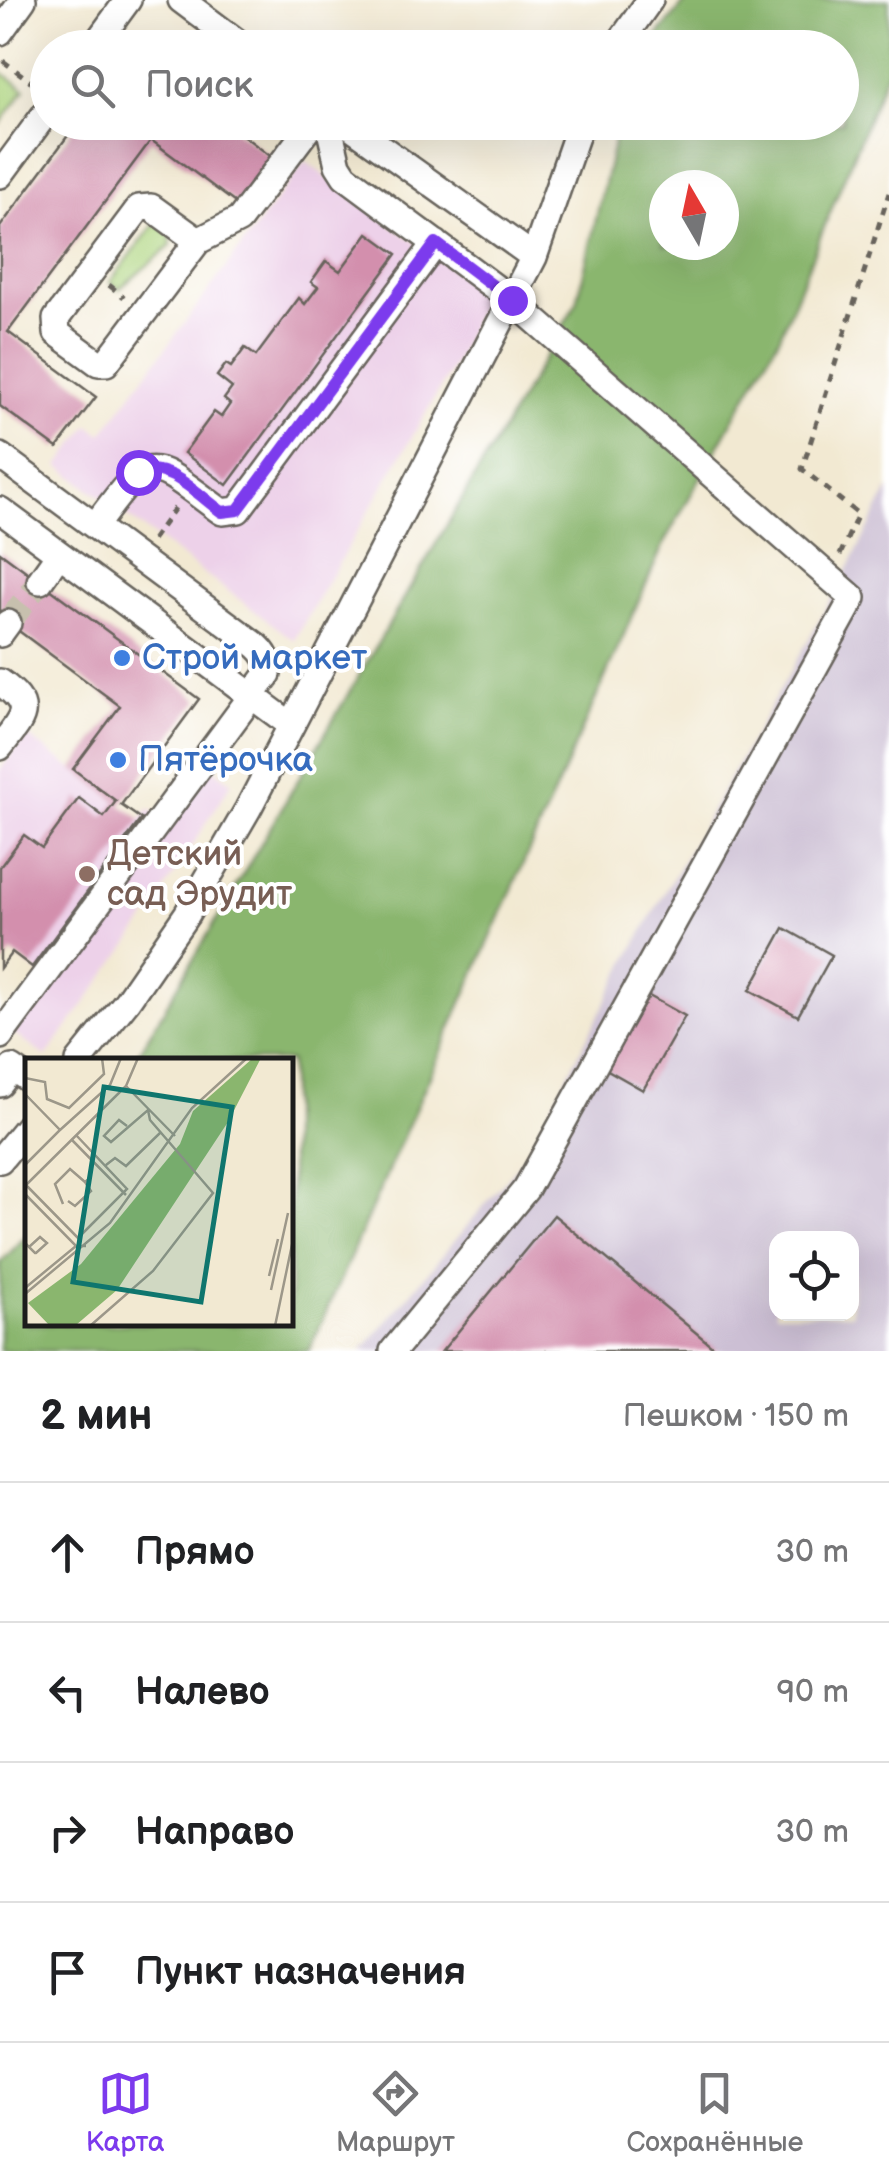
<!DOCTYPE html>
<html lang="ru">
<head>
<meta charset="utf-8">
<style>
  body { margin:0; font-family:"Balsamiq Sans",sans-serif; background:#f6f6f6; color:#202124 }
  .controls { position:absolute; right:30px; bottom:30px; display:grid; overflow:hidden; border-radius:20px; box-shadow:0 10px 40px #0002 }
  .controls button { width:90px; height:90px; display:grid; place-items:center; padding:0; border:0; border-bottom:2px solid #e0e0e0; background:#fff; color:#202124; font:50px sans-serif }
  .compass { position:absolute; left:649px; top:170px; width:90px; height:90px; border-radius:50%; background:#fff; box-shadow:0 10px 40px #0002; rotate:351deg }
  .stop { position:absolute; width:30px; height:30px; margin:-22px; border:8px solid #7c3aed; border-radius:50%; background:#fff }
  .stop.end { background:#7c3aed; border-color:#fff; box-shadow:0 2px 10px #0008 }
  .list { margin:0; padding:0; list-style:none }
  h2 { display:flex; justify-content:space-between; align-items:center; height:130px; margin:0; padding:0 40px; font-size:42px }
  h2 small { font-size:32px; font-weight:400; color:#757577 }
  .list li { display:grid; grid-template-columns:65px 1fr auto; gap:30px; align-items:center; box-sizing:border-box; height:140px; padding:0 40px; border-top:2px solid #e0e0e0 }
  .list b { display:block; font-size:38px; white-space:nowrap }
  .list em { font-size:32px; font-style:normal; color:#757577 }
  .icon { flex:none; width:55px; height:55px; fill:none; stroke:currentColor; stroke-width:2; stroke-linecap:round; stroke-linejoin:round }
  .map { position:relative; flex:none; width:889px; height:1351px; overflow:hidden }
  .search { position:absolute; background:#fff; box-shadow:0 10px 40px #0002; left:30px; right:30px; top:30px; height:110px; display:flex; align-items:center; gap:25px; box-sizing:border-box; padding:0 35px; border-radius:55px; color:#757577; font-size:38px }
  .sheet { height:690px; background:#fff }
  nav { display:flex; justify-content:space-around; align-items:center; box-sizing:border-box; height:140px; border-top:2px solid #e0e0e0; background:#fff; font-size:28px; color:#757577 }
  nav a { display:grid; justify-items:center; gap:5px }
  nav .on { color:#7c3aed }
  .map>svg:first-child { display:block }
  .built { fill:#edd1e9 }
  .industrial { fill:#ccbfd4; fill-rule:evenodd }
  .green { fill:#aed57f; stroke:#65784e; stroke-width:2.5 }
  .forest { fill:#8ab66e; stroke:#536945; stroke-width:2.5; fill-rule:evenodd }
  .building { fill:#d38fad }
  .lines { fill:none; stroke-linecap:round; stroke-linejoin:round }
  .minor-tunnel { stroke:#c7c0ae; stroke-width:25; stroke-dasharray:25 12; stroke-linecap:butt }
  .minor-casing { stroke:#67645c; stroke-width:30 }
  .path { stroke:#67645c; stroke-width:5; stroke-dasharray:8 8; stroke-linecap:butt }
  .minor { stroke:#fff; stroke-width:25 }
  .route { stroke:#7c3aed; stroke-width:12 }
  .shop-dot { fill:#3f7fe0; stroke:#fff; stroke-width:4 }
  .education-dot { fill:#8d6e63; stroke:#fff; stroke-width:4 }
  .labels { text-anchor:middle; dominant-baseline:central; stroke-width:8; stroke-linejoin:round; paint-order:stroke }
  .shop-label { font-size:35px; fill:#366cbe; stroke:#fff; text-anchor:start }
  .education-label { font-size:35px; fill:#785e54; stroke:#fff; text-anchor:start }
  .inset-road { fill:none; stroke:#9c9789; stroke-width:2.5 }
  .view { fill:#0f766e; fill-opacity:0.15; stroke:#0f766e; stroke-width:5 }
  .inset-edge { fill:none; stroke:#1c1c1c; stroke-width:5 }
</style>
</head>
<body>
<div class="map">
<svg width="889" height="1351" viewBox="0 0 889 1351">
  <rect width="100%" height="100%" fill="#fff"/>
  <filter id="ink" filterUnits="userSpaceOnUse"><feTurbulence type="fractalNoise" baseFrequency=".01" numOctaves="2"/><feDisplacementMap in="SourceGraphic" scale="20" xChannelSelector="R" yChannelSelector="G"/><feConvolveMatrix kernelMatrix="1 2 1 2 8 2 1 2 1" color-interpolation-filters="sRGB"/></filter>
  <filter id="wash" filterUnits="userSpaceOnUse"><feTurbulence type="fractalNoise" baseFrequency=".0048" numOctaves="4" result="noise"/><feDisplacementMap in="SourceGraphic" scale="40" xChannelSelector="R" yChannelSelector="G"/><feGaussianBlur stdDeviation="2.25" result="paint"/><feColorMatrix in="noise" values="0 0 0 0 0 0 0 0 0 0 0 0 0 0 0 0 0 1.4 0 .05"/><feComposite in="paint" operator="in"/></filter>
  <g filter="url(#wash)">
    <rect width="100%" height="100%" fill="#f2e9d2"/>
    <!-- built -->
    <path class="built" d="M305,161L485,294L456,361L294,640L59,466L89,425L102,434Z
      M26,735L141,819L149,809L167,822L210,766L232,782L142,926L46,1057L12,1032L50,981L0,944V770Z"/>
    <!-- industrial -->
    <path class="industrial" d="M889,489V1351H362L525,1157L639,938L839,586ZM776,1238H852V1314H776Z"/>
    <!-- green -->
    <path class="green" d="M0,71L25,89L0,124Z
      M158,219L170,232L171,246L119,289L110,282Z"/>
    <!-- forest -->
    <path class="forest" d="M687,0H889V67L780,336L665,541L309,1351H0V1263L27,1235L28,1324H290V1061H134L577,302L618,123L842,122V48L648,47ZM664,185H724V245H664Z"/>
    <g id="blocks">
      <!-- building -->
      <path class="building" d="M78,122H225L273,158L238,205L151,140L8,332L96,397L57,448L0,406V227Z
        M368,233L397,254L227,485L184,453L214,412L221,417L230,404L224,399L232,388L217,376L226,364L231,367L245,348L256,356L299,298L305,304L318,287L311,282L326,261L340,271Z
        M0,552L199,699L121,805L141,819L32,967L12,952L0,968V867L24,835L42,848L79,798L104,817L116,801L73,769L120,706L0,617Z
        M784,928L832,955L798,1016L750,990Z
        M649,996L685,1016L643,1090L606,1069Z
        M554,1215L694,1331L718,1351H442Z"/>
    </g>
  </g>
  <g filter="url(#ink)">
    <use href="#blocks" fill-opacity="0" stroke="#67645c" stroke-width="2.5"/>
    <g class="lines">
      <!-- minor-tunnel -->
      <path class="minor-tunnel" d="M8,623L40,581"/>
      <defs>
        <path id="minor" d="M181,0L245,48
          M0,32L23,0
          M93,48L128,0
          M616,48L650,0
          M328,122L338,165L345,176L512,300L853,598L526,1189L393,1351
          M345,122L534,257
          M0,175L48,110
          M198,241L151,207L139,208L56,319L57,333L98,363H106L198,241L239,220L313,122
          M0,456L257,646C266,654 270,662 268,674L0,1036
          M0,510L291,725
          M95,526C152,449 147,457 222,512L238,510L436,243
          M40,581L59,554
          M0,634L8,623
          M0,682C36,708 23,717 0,747
          M79,1061L127,1001L187,914L248,809L534,257L581,122
          M0,1084L12,1068L28,1079
          M0,1160L28,1126"/>
      </defs>
      <!-- minor casing -->
      <use href="#minor" class="minor-casing"/>
      <!-- path -->
      <path class="path" d="M3,61L41,89
        M109,285L124,297
        M152,540L175,508
        M840,555L858,514L802,469L889,193"/>
      <!-- minor -->
      <use href="#minor" class="minor"/>
    </g>
  </g>
  <g class="lines" filter="url(#ink)">
    <!-- route -->
    <path class="route" d="M138,472C168,461 198,495 222,512L238,510L436,243L512,300"/>
  </g>
  <!-- markers -->
  <g class="shop-dot">
    <circle cx="122" cy="658" r="10"/>
    <circle cx="118" cy="760" r="10"/>
  </g>
  <circle class="education-dot" cx="87" cy="874" r="10"/>
  <g class="labels">
    <!-- shop labels -->
    <g class="shop-label">
      <text x="142" y="658">Строй маркет</text>
      <text x="138" y="760">Пятёрочка</text>
    </g>
    <!-- education labels -->
    <g class="education-label">
      <text x="107" y="854">Детский<tspan x="107" dy="40">сад Эрудит</tspan></text>
    </g>
  </g>
  <!-- overview -->
  <g transform="translate(25 1058)">
    <rect width="268" height="268" fill="#f2e9d2"/>
    <path d="M228,0H236L203,64L92,232L51,267H24L3,245L56,206L155,86L168,53Z" fill="#8ab66e"/>
    <path class="inset-road" d="M0,20L20,24L22,41L44,50L79,16L77,0M101,28L150,78M0,36L35,72L0,107M35,72L85,27L96,0M51,77L102,131L53,180M47,82L101,137M81,107L90,100L101,108L136,74M0,126L54,181M0,128L101,28L113,0M0,136L51,188H61M43,143L50,148L66,133L60,124M38,146L30,126L45,111L60,124L66,119M0,185L10,195H11L22,185L15,179L4,189M244,218L253,181M0,230L51,188M246,232L263,155M0,236L85,165L167,50L222,0M65,268L128,213L188,135L125,62L123,52L86,84L79,78L94,62L102,68M250,268L268,182"/>
    <path class="view" d="M79,29L207,49L176,244L48,224Z"/>
    <rect width="268" height="268" class="inset-edge"/>
  </g>
</svg>
<div class="controls">
<button><svg class="icon" aria-label="locate" viewBox="0 0 24 24"><circle cx="12" cy="12" r="6"/><path d="M12 2v4M12 18v4M2 12h4M18 12h4"/></svg></button>
</div>
<svg class="compass" viewBox="-18 -18 36 36"><path d="M0-13l5 13h-10z" fill="#e53935"/><path d="M0 13l5-13h-10z" fill="#757577"/></svg>
<div class="stop" style="left:138px;top:472px"></div>
<div class="stop end" style="left:512px;top:300px"></div>
<div class="search"><svg class="icon" aria-label="search" viewBox="0 0 24 24"><circle cx="10" cy="10" r="6"/><path d="M15 15l6 6"/></svg>Поиск</div>
</div>
<section class="sheet">
<h2>2 мин<small>Пешком · 150 m</small></h2>
<ul class="list">
<li><svg class="icon" aria-label="ahead" viewBox="0 0 24 24"><path d="M12 20V5M6 11l6-6 6 6"/></svg><div><b>Прямо</b></div><em>30 m</em></li>
<li><svg class="icon" aria-label="left" viewBox="0 0 24 24"><path d="M17 20v-9H6M10 6l-5 5 5 5"/></svg><div><b>Налево</b></div><em>90 m</em></li>
<li><svg class="icon" aria-label="right" viewBox="0 0 24 24"><path d="M7 20v-9h11M14 6l5 5-5 5"/></svg><div><b>Направо</b></div><em>30 m</em></li>
<li><svg class="icon" aria-label="arrive" viewBox="0 0 24 24"><path d="M6 21V4h12l-3 4 3 4H6"/></svg><div><b>Пункт назначения</b></div></li>
</ul>
</section>
<nav>
<a class="on"><svg class="icon" aria-label="map" viewBox="0 0 24 24"><path d="M3 6l6-2 6 2 6-2v14l-6 2-6-2-6 2zM9 4v14M15 6v14"/></svg>Карта</a>
<a><svg class="icon" aria-label="directions" viewBox="0 0 24 24"><path d="M12 3l9 9-9 9-9-9zM9 14v-3h6M13 9l2 2-2 2"/></svg>Маршрут</a>
<a><svg class="icon" aria-label="saved" viewBox="0 0 24 24"><path d="M7 4h10v16l-5-4-5 4z"/></svg>Сохранённые</a>
</nav>
</body>
</html>
